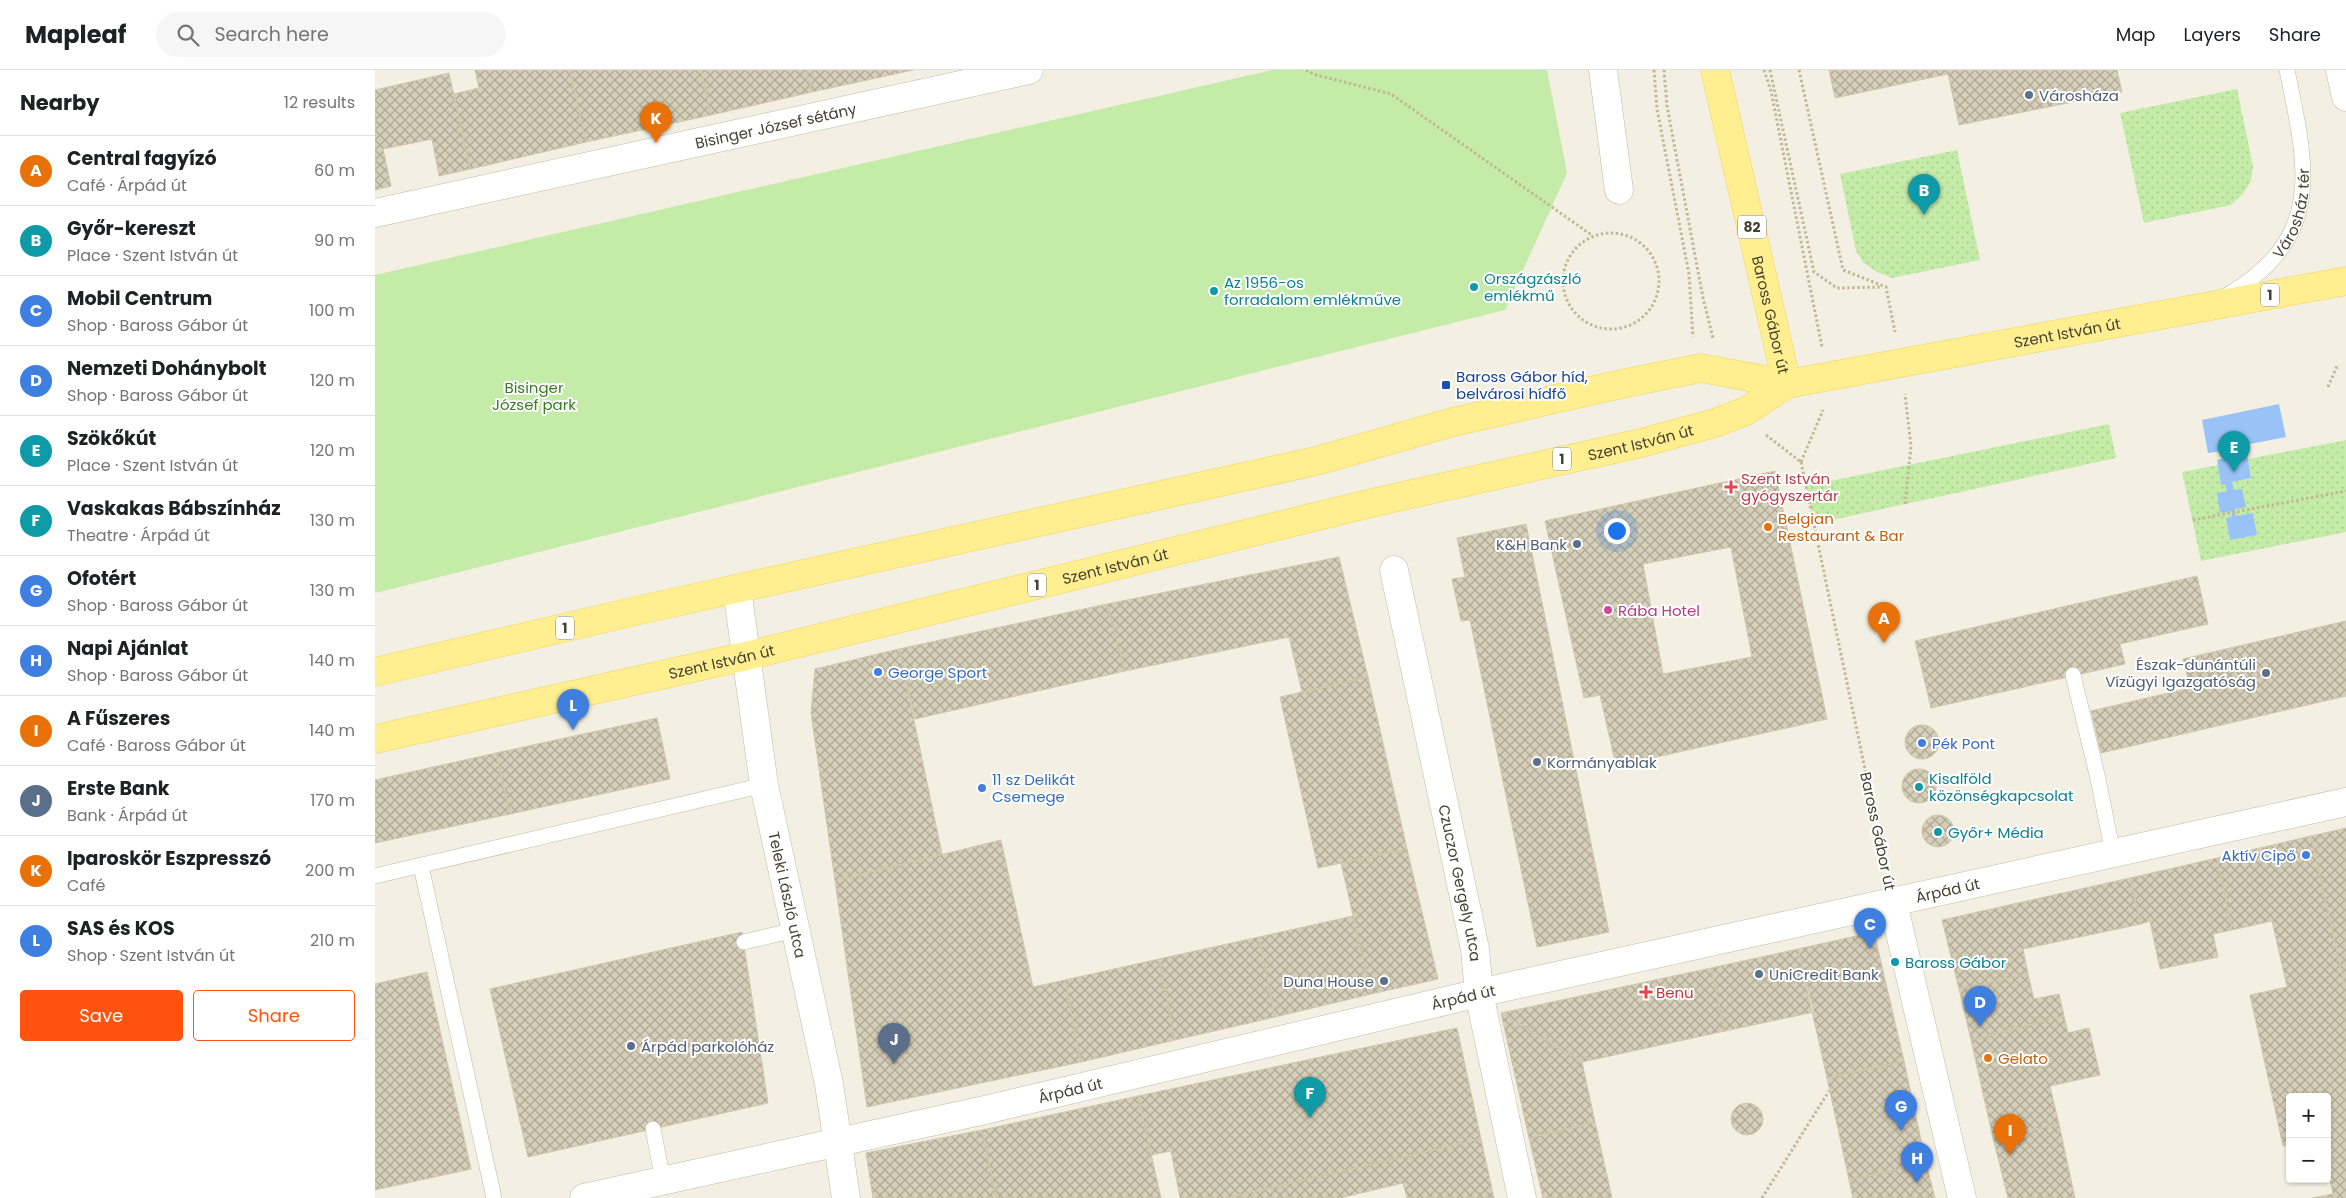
<!DOCTYPE html>
<html lang="en">
<head>
<meta charset="utf-8">
<style>
  body { margin:0; font-family:Poppins,sans-serif; background:#f6f6f6; color:#202124 }
  .controls { position:absolute; right:15px; bottom:15px; display:grid; overflow:hidden; border-radius:5px; box-shadow:0 1px 4px #0004 }
  .controls button { width:45px; height:45px; display:grid; place-items:center; padding:0; border:0; border-bottom:1px solid #e0e0e0; background:#fff; color:#202124; font:25px sans-serif }
  .you { position:absolute; left:1241px; top:460px; width:18px; height:18px; margin:-12px; border:4px solid #fff; border-radius:50%; background:#1a73e8; box-shadow:0 0 0 8px #1a73e833 }
  .badge { display:grid; place-items:center; width:32px; height:32px; border-radius:50%; background:#ff530e; color:#fff; font-size:16px; font-weight:700 }
  .pin { position:absolute; translate:-50% -41px; filter:drop-shadow(0 1px 2px #0008) }
  .pin::after { content:''; position:absolute; top:26px; width:18px; height:15px; background:inherit; clip-path:polygon(0 0,100% 0,50% 100%) }
  .list { margin:0; padding:0; list-style:none }
  h2 { display:flex; justify-content:space-between; align-items:center; height:65px; margin:0; padding:0 20px; font-size:21px }
  h2 small { font-size:16px; font-weight:400; color:#757577 }
  .list li { display:grid; grid-template-columns:32px 1fr auto; gap:15px; align-items:center; box-sizing:border-box; height:70px; padding:0 20px; border-top:1px solid #e0e0e0 }
  .list b { display:block; font-size:19px; white-space:nowrap }
  .list p { margin:0; font-size:16px; white-space:nowrap; color:#757577 }
  .list em { font-size:16px; font-style:normal; color:#757577 }
  .actions { display:flex; gap:10px; padding:15px 20px }
  .actions a { flex:1; padding:11px 0; border:1px solid #ff530e; border-radius:5px; text-align:center; font-size:18px; color:#ff530e }
  .actions .main { background:#ff530e; color:#fff }
  .icon { flex:none; width:28px; height:28px; fill:none; stroke:currentColor; stroke-width:2; stroke-linecap:round; stroke-linejoin:round }
  .map { position:relative; flex:none; width:1971px; height:1128px; overflow:hidden }
  header { display:flex; align-items:center; gap:30px; box-sizing:border-box; height:70px; padding:0 25px; background:#fff; border-bottom:1px solid #e0e0e0 }
  header strong { font-size:24px }
  nav { display:flex; gap:28px; margin-inline-start:auto; font-size:18px }
  .search { width:350px; height:45px; background:#f6f6f6; display:flex; align-items:center; gap:12px; box-sizing:border-box; padding:0 18px; border-radius:28px; color:#757577; font-size:19px }
  main { display:flex }
  aside { flex:1; background:#fff }
  .map>svg:first-child { display:block }
  .grass { fill:url(#grass-dots) }
  .park { fill:#c4eba8 }
  .water { fill:#99c3f6 }
  .building { fill:url(#building-cross-hatch); stroke:#d1c7aa; fill-rule:evenodd }
  .lines { fill:none; stroke-linecap:round; stroke-linejoin:round }
  .lane-casing { stroke:#bfbaa5; stroke-width:16 }
  .street-casing { stroke:#bfbaa5; stroke-width:29 }
  .primary-casing { stroke:#edd457; stroke-width:29 }
  .path { stroke:#c2b895; stroke-width:3; stroke-dasharray:2.5 2.5; stroke-linecap:butt }
  .lane { stroke:#fff; stroke-width:15 }
  .street { stroke:#fff; stroke-width:28 }
  .primary { stroke:#ffef90; stroke-width:28 }
  .service-dot { fill:#5c6f8a; stroke:#fff; stroke-width:2 }
  .culture-dot { fill:#0f9aa8; stroke:#fff; stroke-width:2 }
  .transit-dot { fill:#1a4fb4; stroke:#fff; stroke-width:2 }
  .health-dot { fill:#e0444e; stroke:#fff; stroke-width:2 }
  .food-dot { fill:#e8710a; stroke:#fff; stroke-width:2 }
  .hotel-dot { fill:#d1479c; stroke:#fff; stroke-width:2 }
  .shop-dot { fill:#3f7fe0; stroke:#fff; stroke-width:2 }
  .labels { text-anchor:middle; dominant-baseline:central; stroke-width:4; stroke-linejoin:round; paint-order:stroke }
  .shield { fill:#fff; stroke:#7d7a70; stroke-width:1 }
  .shield-label { font-size:14px; font-weight:bold; fill:#454133 }
  .service-label { font-size:15px; fill:#4e5e75; stroke:#fff; text-anchor:start }
  .street-label { font-size:15px; fill:#454133; stroke:#fff }
  .culture-label { font-size:15px; fill:#0d838f; stroke:#fff; text-anchor:start }
  .transit-label { font-size:15px; fill:#164399; stroke:#fff; text-anchor:start }
  .park-label { font-size:15px; fill:#387b22; stroke:#fff }
  .health-label { font-size:15px; fill:#be3a42; stroke:#fff; text-anchor:start }
  .food-label { font-size:15px; fill:#c56008; stroke:#fff; text-anchor:start }
  .hotel-label { font-size:15px; fill:#b23c85; stroke:#fff; text-anchor:start }
  .shop-label { font-size:15px; fill:#366cbe; stroke:#fff; text-anchor:start }
</style>
</head>
<body>
<header>
<strong>Mapleaf</strong>
<div class="search"><svg class="icon" aria-label="search" viewBox="0 0 24 24"><circle cx="10" cy="10" r="6"/><path d="M15 15l6 6"/></svg>Search here</div>
<nav><a>Map</a><a>Layers</a><a>Share</a></nav>
</header>
<main>
<aside>
<h2>Nearby<small>12 results</small></h2>
<ul class="list">
<li><span class="badge" style="background:#e8710a">A</span><div><b>Central fagyízó</b><p>Café · Árpád út</p></div><em>60 m</em></li>
<li><span class="badge" style="background:#0f9aa8">B</span><div><b>Győr-kereszt</b><p>Place · Szent István út</p></div><em>90 m</em></li>
<li><span class="badge" style="background:#3f7fe0">C</span><div><b>Mobil Centrum</b><p>Shop · Baross Gábor út</p></div><em>100 m</em></li>
<li><span class="badge" style="background:#3f7fe0">D</span><div><b>Nemzeti Dohánybolt</b><p>Shop · Baross Gábor út</p></div><em>120 m</em></li>
<li><span class="badge" style="background:#0f9aa8">E</span><div><b>Szökőkút</b><p>Place · Szent István út</p></div><em>120 m</em></li>
<li><span class="badge" style="background:#0f9aa8">F</span><div><b>Vaskakas Bábszínház</b><p>Theatre · Árpád út</p></div><em>130 m</em></li>
<li><span class="badge" style="background:#3f7fe0">G</span><div><b>Ofotért</b><p>Shop · Baross Gábor út</p></div><em>130 m</em></li>
<li><span class="badge" style="background:#3f7fe0">H</span><div><b>Napi Ajánlat</b><p>Shop · Baross Gábor út</p></div><em>140 m</em></li>
<li><span class="badge" style="background:#e8710a">I</span><div><b>A Fűszeres</b><p>Café · Baross Gábor út</p></div><em>140 m</em></li>
<li><span class="badge" style="background:#5c6f8a">J</span><div><b>Erste Bank</b><p>Bank · Árpád út</p></div><em>170 m</em></li>
<li><span class="badge" style="background:#e8710a">K</span><div><b>Iparoskör Eszpresszó</b><p>Café</p></div><em>200 m</em></li>
<li><span class="badge" style="background:#3f7fe0">L</span><div><b>SAS és KOS</b><p>Shop · Szent István út</p></div><em>210 m</em></li>
</ul>
<div class="actions"><a class="main">Save</a><a>Share</a></div>
</aside>
<div class="map">
<svg width="1971" height="1128" viewBox="0 0 1971 1128">
  <defs>
    <pattern id="grass-dots" width="8" height="8" patternUnits="userSpaceOnUse" patternTransform="scale(1.25)"><rect width="8" height="8" fill="#c4eba8"/><path d="M2 2h.1M6 6h.1" fill="none" stroke="#aacb91" stroke-width="1.8" stroke-linecap="round"/></pattern>
    <pattern id="building-cross-hatch" width="8" height="8" patternUnits="userSpaceOnUse" patternTransform="scale(1.25)"><rect width="8" height="8" fill="#d5ceb8"/><path d="M0 0l8 8M0 8l8-8" fill="none" stroke="#afa996"/></pattern>
  </defs>
  <rect width="100%" height="100%" fill="#f3f0e3"/>
  <!-- grass -->
  <path class="grass" d="M1862,19L1878,96L1876,111L1868,124L1856,135L1769,153L1745,43Z
    M1582,80L1605,190L1517,208L1502,202L1489,193L1481,181L1465,104Z
    M1734,354L1741,388L1439,454L1431,416Z
    M1971,370V462L1826,491L1807,402L1843,395L1846,414L1851,413L1852,421L1842,423L1856,441L1857,446L1851,448L1855,469L1882,465L1878,443L1861,446L1857,412L1876,408L1873,389Z"/>
  <!-- park -->
  <path class="park" d="M897,0H1172L1192,103L1130,240L0,523V205Z"/>
  <!-- water -->
  <path class="water" d="M1904,334L1911,367L1865,376L1866,385L1872,384L1876,408L1857,412L1859,420L1867,419L1871,437L1860,439L1861,446L1878,443L1882,465L1855,470L1851,448L1857,446L1856,441L1845,443L1842,423L1852,421L1850,414L1846,415L1842,390L1855,387L1854,380L1833,383L1827,350Z"/>
  <!-- building -->
  <path class="building" d="M100,0H195L211,72L95,99L79,24L104,18Z
    M195,0H326L336,45L211,72Z
    M326,0H431L437,22L336,45Z
    M431,0H538L437,22Z
    M1454,0H1742L1747,22L1584,55L1573,4L1460,28Z
    M74,3L95,99L64,106L57,69L8,79L16,116L0,120V20Z
    M1400,401L1452,649L1241,696L1225,625L1209,628L1170,451ZM1356,477L1377,587L1288,604L1268,494Z
    M1151,454L1234,862L1162,877L1095,550L1086,551L1077,509L1090,507L1082,468Z
    M964,487L993,607L927,622L914,567L750,601L732,534Z
    M1822,506L1833,554L1745,574L1750,594L1556,638L1540,571Z
    M732,534L750,601L540,649L524,579Z
    M1971,551V626L1726,683L1716,641L1815,618L1808,589Z
    M524,579L567,784L460,811L436,643L440,599Z
    M993,607L1032,779L943,798L905,627Z
    M282,648L295,709L135,744L121,683Z
    M1530 672a17 17 0 1 1 34 0a17 17 0 1 1-34 0Z
    M121,683L135,744L0,773V710Z
    M1527 716a17 17 0 1 1 34 0a17 17 0 1 1-34 0Z
    M1547 761a16 16 0 1 1 32 0a16 16 0 1 1-32 0Z
    M1971,758V912L1969,913L1936,766Z
    M1936,766L1969,913L1971,912V1128H1959L1952,1097V1027H1915V1075L1908,1076L1875,925L1912,917L1897,851L1857,860L1842,788Z
    M626,770L658,917L690,910L706,992L492,1037L460,811Z
    M1032,779L1063,909L996,924L966,793Z
    M1842,788L1857,860L1838,864L1843,887L1785,899L1775,851L1766,854L1755,808Z
    M1755,808L1766,854L1648,879L1653,904L1584,919L1567,850Z
    M978,846L996,924L900,947L884,867Z
    M367,862L393,1033L153,1087L115,919Z
    M1499,862L1529,991L1452,1008L1423,879Z
    M884,867L900,947L800,970L784,889Z
    M1423,879L1439,942L1350,961L1336,898Z
    M784,889L800,970L706,992L690,910Z
    M1336,898L1350,961L1207,992L1126,943Z
    M52,902L96,1099L0,1120V914Z
    M1653,904L1659,929L1684,924L1689,946L1596,970L1584,919Z
    M1126,943L1207,992L1220,1052L1154,1068Z
    M1689,946L1693,963L1714,958L1725,1005L1675,1016L1684,1054L1618,1068L1596,970Z
    M1082,958L1106,1069L851,1128H805L796,1081L776,1085L763,1026Z
    M1529,991L1551,1093L1474,1110L1452,1008Z
    M763,1026L786,1128H621L607,1060Z
    M1356 1049a16 16 0 1 1 32 0a16 16 0 1 1-32 0Z
    M1220,1052L1237,1128H1168L1154,1068Z
    M1684,1054L1700,1128H1633L1618,1068Z
    M607,1060L621,1128H498L491,1083Z
    M1106,1069L1119,1128H1032L1028,1113L965,1128H851Z
    M1551,1093L1560,1128H1478L1474,1110Z
    M1958,1124L1959,1128H1937Z"/>
  <g class="lines">
    <defs>
      <g id="lane">
        <path id="s1" d="M1851,226C1951,167 1932,98 1912,0"/>
        <path d="M1698,605L1723,709L1738,784"/>
        <path d="M46,796L119,1128"/>
        <path d="M0,806L389,715"/>
        <path d="M369,872L420,860"/>
        <path d="M278,1059L288,1111"/>
      </g>
      <g id="street">
        <path d="M1228,0L1244,120"/>
        <path d="M1965,0L1971,27"/>
        <path id="s2" d="M0,143L654,0"/>
        <path id="s3" d="M1019,500L1100,879L1104,923L1147,1128"/>
        <path id="s4" d="M362,519L389,715L454,1014L471,1128"/>
        <path d="M1518,833L1587,1128"/>
        <path id="s5" d="M209,1128L610,1040L1104,923L1971,732"/>
      </g>
      <g id="primary">
        <path id="s6" d="M1340,0L1412,314"/>
        <path d="M0,602L265,540L945,390L1078,352L1251,313L1326,298L1412,314"/>
        <path id="s7" d="M0,669L371,586L1005,431L1266,373L1340,353L1371,341L1412,314L1971,211"/>
      </g>
    </defs>
    <!-- lane casing -->
    <use href="#lane" class="lane-casing"/>
    <!-- street casing -->
    <use href="#street" class="street-casing"/>
    <!-- primary casing -->
    <use href="#primary" class="primary-casing"/>
    <!-- path -->
    <path class="path" d="M931,0L938,4L1016,24L1218,166
      M1279,0L1282,39L1314,204L1318,267
      M1289,0L1292,36L1328,228L1338,268
      M1389,0L1396,21L1447,277
      M1395,0L1439,202L1462,218L1507,217
      M1424,0L1468,200L1511,217L1520,262
      M1188 211a48 48 0 1 1 96 0a48 48 0 1 1-96 0Z
      M1953,317L1963,294
      M1391,365L1426,392
      M1426,392L1511,800
      M1426,392L1448,340
      M1530,434L1536,376L1530,324
      M1818,450L1971,421
      M1387,1128L1454,1021"/>
    <!-- lane -->
    <use href="#lane" class="lane"/>
    <!-- street -->
    <use href="#street" class="street"/>
    <!-- primary -->
    <use href="#primary" class="primary"/>
  </g>
  <!-- markers -->
  <g class="service-dot">
    <circle cx="1654" cy="25" r="5"/>
    <circle cx="1202" cy="474" r="5"/>
    <circle cx="1891" cy="603" r="5"/>
    <circle cx="1162" cy="692" r="5"/>
    <circle cx="1384" cy="904" r="5"/>
    <circle cx="1009" cy="911" r="5"/>
    <circle cx="256" cy="976" r="5"/>
  </g>
  <g class="culture-dot">
    <circle cx="1099" cy="217" r="5"/>
    <circle cx="839" cy="221" r="5"/>
    <circle cx="1544" cy="717" r="5"/>
    <circle cx="1563" cy="762" r="5"/>
    <circle cx="1520" cy="892" r="5"/>
  </g>
  <rect class="transit-dot" x="1066" y="310" width="10" height="10" rx="2.5"/>
  <g class="health-dot">
    <path d="M1353.5 409.5h5v5h5v5h-5v5h-5v-5h-5v-5h5z"/>
    <path d="M1268.5 914.5h5v5h5v5h-5v5h-5v-5h-5v-5h5z"/>
  </g>
  <g class="food-dot">
    <circle cx="1393" cy="457" r="5"/>
    <circle cx="1613" cy="988" r="5"/>
  </g>
  <circle class="hotel-dot" cx="1233" cy="540" r="5"/>
  <g class="shop-dot">
    <circle cx="503" cy="602" r="5"/>
    <circle cx="1547" cy="673" r="5"/>
    <circle cx="607" cy="718" r="5"/>
    <circle cx="1931" cy="785" r="5"/>
  </g>
  <g class="labels">
    <!-- shield labels -->
    <g class="shield">
      <rect x="1363" y="145.5" width="28" height="23" rx="4"/>
      <rect x="1886" y="213.5" width="18" height="23" rx="4"/>
      <rect x="1178" y="377.5" width="18" height="23" rx="4"/>
      <rect x="653" y="503.5" width="18" height="23" rx="4"/>
      <rect x="181" y="546.5" width="18" height="23" rx="4"/>
    </g>
    <g class="shield-label">
      <text x="1377" y="157">82</text>
      <text x="1895" y="225">1</text>
      <text x="1187" y="389">1</text>
      <text x="662" y="515">1</text>
      <text x="190" y="558">1</text>
    </g>
    <!-- service labels -->
    <g class="service-label">
      <text x="1664" y="25">Városháza</text>
      <text x="1192" y="474" text-anchor="end">K&amp;H Bank</text>
      <text x="1881" y="594" text-anchor="end">Észak-dunántúli<tspan x="1881" dy="17">Vízügyi Igazgatóság</tspan></text>
      <text x="1172" y="692">Kormányablak</text>
      <text x="1394" y="904">UniCredit Bank</text>
      <text x="999" y="911" text-anchor="end">Duna House</text>
      <text x="266" y="976">Árpád parkolóház</text>
    </g>
    <!-- street labels -->
    <g class="street-label">
      <text stroke="none"><textPath href="#s2" startOffset="410">Bisinger József sétány</textPath></text>
      <text stroke="none"><textPath href="#s1" startOffset="111">Városház tér</textPath></text>
      <text stroke="none"><textPath href="#s6" startOffset="251">Baross Gábor út</textPath></text>
      <text stroke="none"><textPath href="#s7" startOffset="1744">Szent István út</textPath></text>
      <text stroke="none"><textPath href="#s7" startOffset="1300">Szent István út</textPath></text>
      <text stroke="none"><textPath href="#s7" startOffset="760">Szent István út</textPath></text>
      <text stroke="none"><textPath href="#s7" startOffset="355">Szent István út</textPath></text>
      <text transform="translate(1503 761) rotate(78)">Baross Gábor út</text>
      <text stroke="none"><textPath href="#s3" startOffset="320">Czuczor Gergely utca</textPath></text>
      <text stroke="none"><textPath href="#s5" startOffset="1398">Árpád út</textPath></text>
      <text stroke="none"><textPath href="#s4" startOffset="310">Teleki László utca</textPath></text>
      <text stroke="none"><textPath href="#s5" startOffset="902">Árpád út</textPath></text>
      <text stroke="none"><textPath href="#s5" startOffset="498">Árpád út</textPath></text>
    </g>
    <!-- culture labels -->
    <g class="culture-label">
      <text x="1109" y="208">Országzászló<tspan x="1109" dy="17">emlékmű</tspan></text>
      <text x="849" y="212">Az 1956-os<tspan x="849" dy="17">forradalom emlékműve</tspan></text>
      <text x="1554" y="708">Kisalföld<tspan x="1554" dy="17">közönségkapcsolat</tspan></text>
      <text x="1573" y="762">Győr+ Média</text>
      <text x="1530" y="892">Baross Gábor</text>
    </g>
    <!-- transit labels -->
    <g class="transit-label">
      <text x="1081" y="306">Baross Gábor híd,<tspan x="1081" dy="17">belvárosi hídfő</tspan></text>
    </g>
    <!-- park labels -->
    <g class="park-label">
      <text x="159" y="317">Bisinger<tspan x="159" dy="17">József park</tspan></text>
    </g>
    <!-- health labels -->
    <g class="health-label">
      <text x="1366" y="408">Szent István<tspan x="1366" dy="17">gyógyszertár</tspan></text>
      <text x="1281" y="922">Benu</text>
    </g>
    <!-- food labels -->
    <g class="food-label">
      <text x="1403" y="448">Belgian<tspan x="1403" dy="17">Restaurant &amp; Bar</tspan></text>
      <text x="1623" y="988">Gelato</text>
    </g>
    <!-- hotel labels -->
    <g class="hotel-label">
      <text x="1243" y="540">Rába Hotel</text>
    </g>
    <!-- shop labels -->
    <g class="shop-label">
      <text x="513" y="602">George Sport</text>
      <text x="1557" y="673">Pék Pont</text>
      <text x="617" y="709">11 sz Delikát<tspan x="617" dy="17">Csemege</tspan></text>
      <text x="1921" y="785" text-anchor="end">Aktív Cipő</text>
    </g>
  </g>
</svg>
<div class="controls">
<button>+</button>
<button>−</button>
</div>
<div class="you"></div>
<div class="pin badge" style="left:1509px;top:573px;background:#e8710a">A</div>
<div class="pin badge" style="left:1549px;top:145px;background:#0f9aa8">B</div>
<div class="pin badge" style="left:1495px;top:879px;background:#3f7fe0">C</div>
<div class="pin badge" style="left:1605px;top:957px;background:#3f7fe0">D</div>
<div class="pin badge" style="left:1859px;top:402px;background:#0f9aa8">E</div>
<div class="pin badge" style="left:935px;top:1048px;background:#0f9aa8">F</div>
<div class="pin badge" style="left:1526px;top:1061px;background:#3f7fe0">G</div>
<div class="pin badge" style="left:1542px;top:1113px;background:#3f7fe0">H</div>
<div class="pin badge" style="left:1635px;top:1085px;background:#e8710a">I</div>
<div class="pin badge" style="left:519px;top:994px;background:#5c6f8a">J</div>
<div class="pin badge" style="left:281px;top:73px;background:#e8710a">K</div>
<div class="pin badge" style="left:198px;top:660px;background:#3f7fe0">L</div>
</div>
</main>
</body>
</html>
